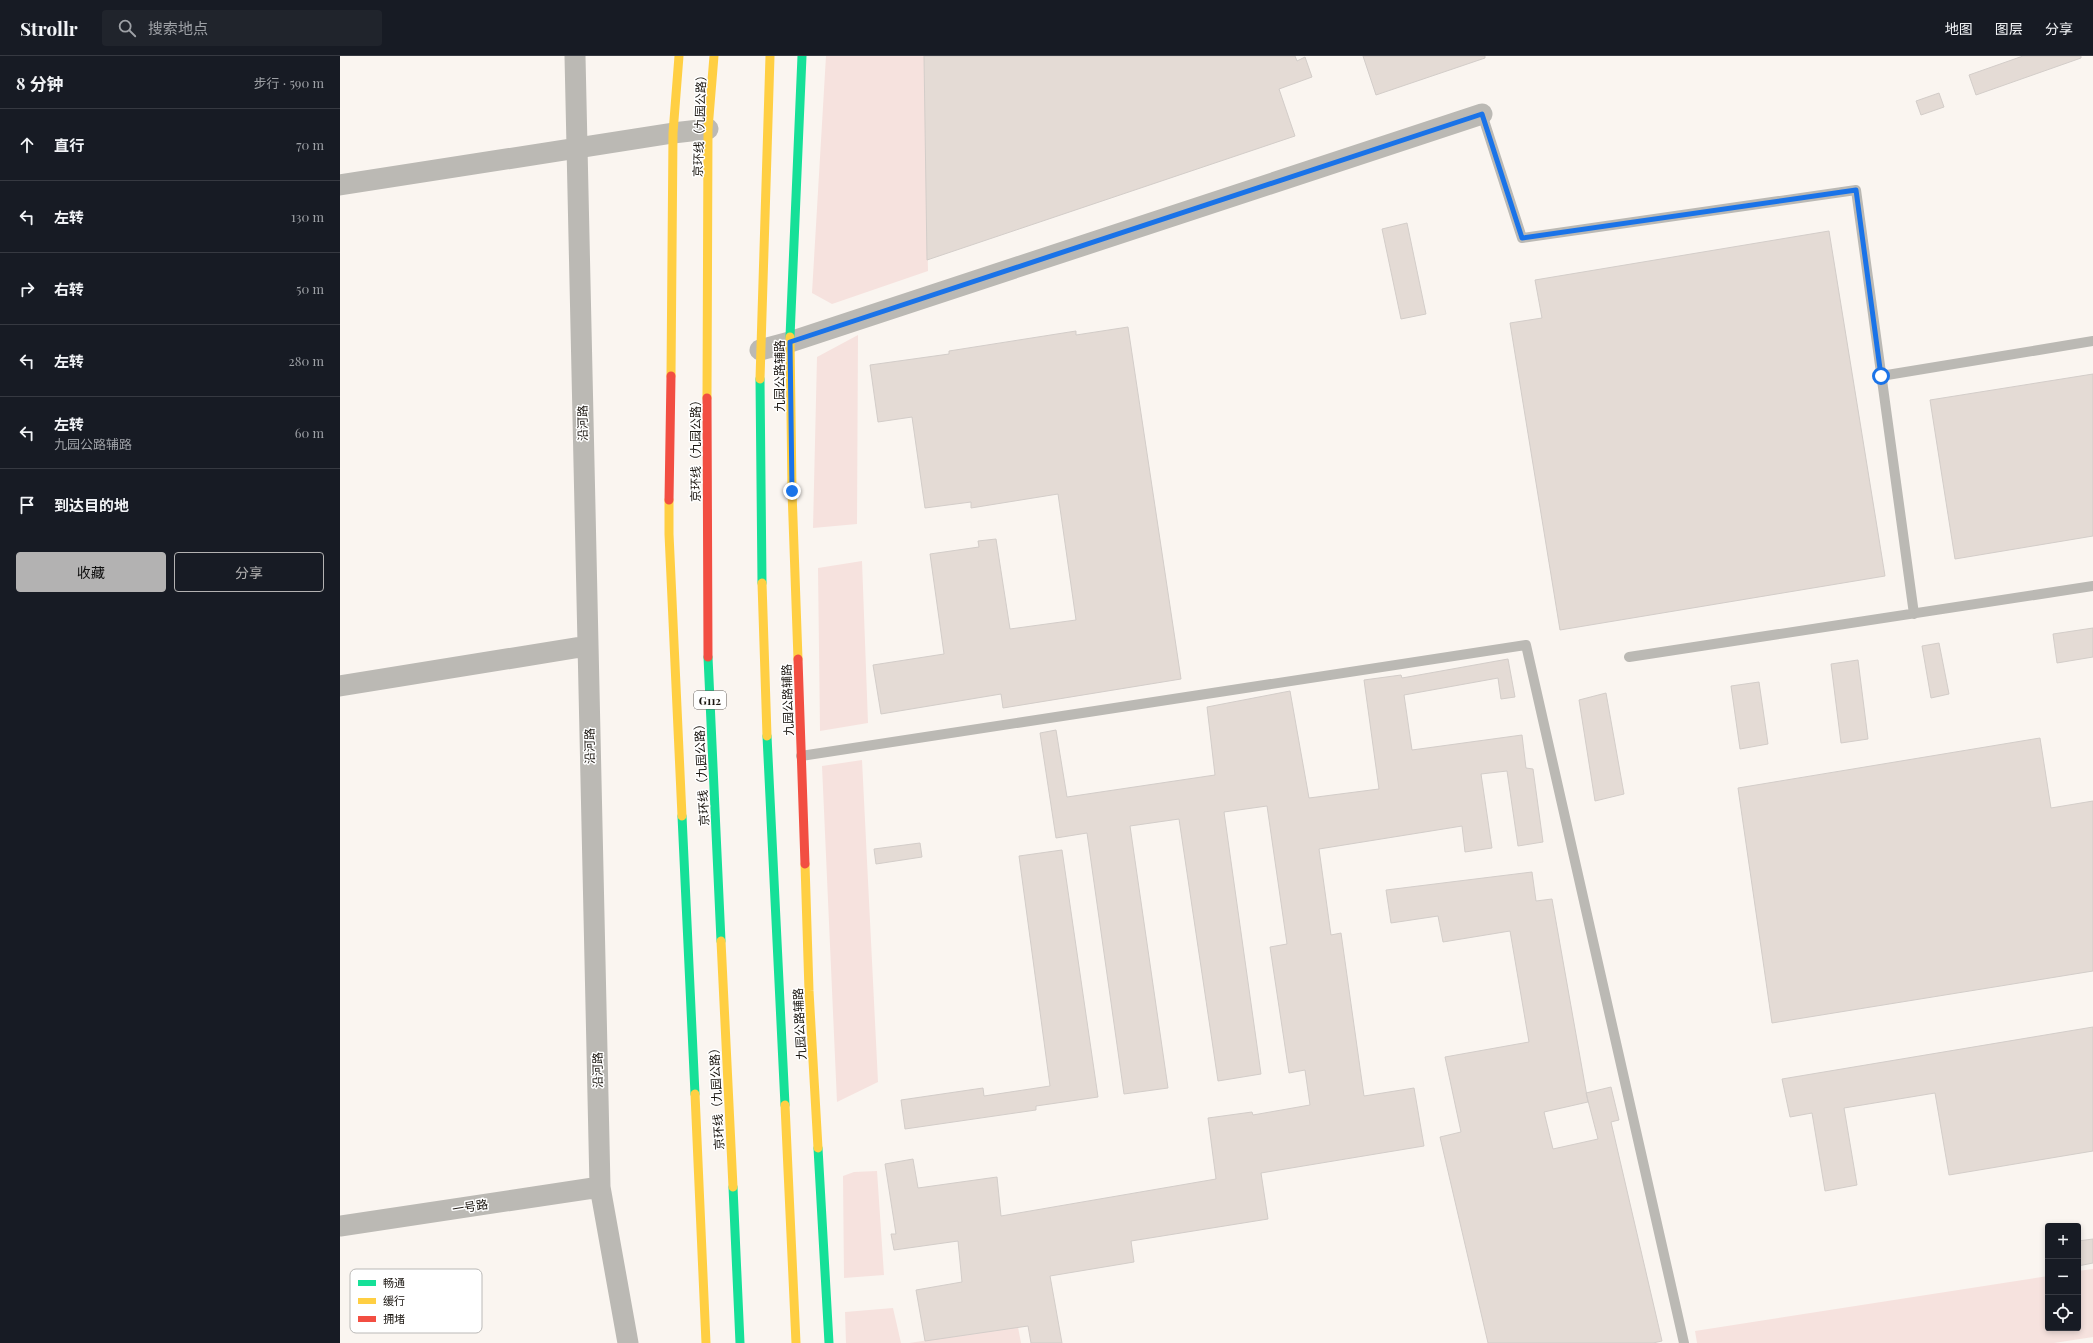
<!DOCTYPE html>
<html lang="zh">
<head>
<meta charset="utf-8">
<style>
  body { margin:0; font-family:"Playfair Display","Noto Sans SC",serif; background:#20242c; color:#f1f3f6 }
  .controls { position:absolute; right:12px; bottom:12px; display:grid; overflow:hidden; border-radius:4px; box-shadow:0 2px 6px #0003 }
  .controls button { width:36px; height:36px; display:grid; place-items:center; padding:0; border:0; border-bottom:1px solid #363941; background:#171b24; color:#f1f3f6; font:20px sans-serif }
  .stop { position:absolute; width:12px; height:12px; margin:-9px; border:3px solid #1a73e8; border-radius:50%; background:#fff }
  .stop.end { background:#1a73e8; border-color:#fff; box-shadow:0 1px 4px #0008 }
  .list { margin:0; padding:0; list-style:none }
  h2 { display:flex; justify-content:space-between; align-items:center; height:52px; margin:0; padding:0 16px; font-size:17px }
  h2 small { font-size:13px; font-weight:400; color:#9ea1a6 }
  .list li { display:grid; grid-template-columns:26px 1fr auto; gap:12px; align-items:center; box-sizing:border-box; height:72px; padding:0 16px; border-top:1px solid #363941 }
  .list b { display:block; font-size:15px; white-space:nowrap }
  .list p { margin:0; font-size:13px; white-space:nowrap; color:#9ea1a6 }
  .list em { font-size:13px; font-style:normal; color:#9ea1a6 }
  .actions { display:flex; gap:8px; padding:12px 16px }
  .actions a { flex:1; padding:9px 0; border:1px solid #b3b2b2; border-radius:4px; text-align:center; font-size:14px; color:#b3b2b2 }
  .actions .main { background:#b3b2b2; color:#111 }
  .icon { flex:none; width:22px; height:22px; fill:none; stroke:currentColor; stroke-width:2; stroke-linecap:round; stroke-linejoin:round }
  .map { position:relative; flex:none; width:1753px; height:1287px; overflow:hidden }
  header { display:flex; align-items:center; gap:24px; box-sizing:border-box; height:56px; padding:0 20px; background:#171b24; border-bottom:1px solid #363941 }
  header strong { font-size:19px }
  nav { display:flex; gap:22px; margin-inline-start:auto; font-size:14px }
  .search { width:280px; height:36px; background:#20242c; display:flex; align-items:center; gap:10px; box-sizing:border-box; padding:0 14px; border-radius:4px; color:#9ea1a6; font-size:15px }
  main { display:flex }
  aside { flex:1; background:#171b24 }
  .map>svg:first-child { display:block }
  .green { fill:#f6e2de }
  .building { fill:#e4dbd5; stroke:#d3cdc9 }
  .lines { fill:none; stroke-linecap:round; stroke-linejoin:round }
  .lane { stroke:#bbb9b4; stroke-width:10 }
  .street { stroke:#bbb9b4; stroke-width:21 }
  .fast { stroke:#16e098; stroke-width:9 }
  .slow { stroke:#ffcf43; stroke-width:9 }
  .jam { stroke:#f24e42; stroke-width:9 }
  .route { stroke:#1a73e8; stroke-width:5 }
  .labels { text-anchor:middle; dominant-baseline:central; stroke-width:3; stroke-linejoin:round; paint-order:stroke }
  .shield { fill:#fff; stroke:#5f5b57; stroke-width:1 }
  .shield-label { font-size:11px; font-weight:bold; fill:#1a150f }
  .street-label { font-size:12px; fill:#1a150f; stroke:#fff }
  .key { fill:#fff; stroke:#bab9b7; stroke-width:1 }
  .key-label { font-size:11px; fill:#1a150f }
</style>
</head>
<body>
<header>
<strong>Strollr</strong>
<div class="search"><svg class="icon" aria-label="search" viewBox="0 0 24 24"><circle cx="10" cy="10" r="6"/><path d="M15 15l6 6"/></svg>搜索地点</div>
<nav><a>地图</a><a>图层</a><a>分享</a></nav>
</header>
<main>
<aside>
<h2>8 分钟<small>步行 · 590 m</small></h2>
<ul class="list">
<li><svg class="icon" aria-label="ahead" viewBox="0 0 24 24"><path d="M12 20V5M6 11l6-6 6 6"/></svg><div><b>直行</b></div><em>70 m</em></li>
<li><svg class="icon" aria-label="left" viewBox="0 0 24 24"><path d="M17 20v-9H6M10 6l-5 5 5 5"/></svg><div><b>左转</b></div><em>130 m</em></li>
<li><svg class="icon" aria-label="right" viewBox="0 0 24 24"><path d="M7 20v-9h11M14 6l5 5-5 5"/></svg><div><b>右转</b></div><em>50 m</em></li>
<li><svg class="icon" aria-label="left" viewBox="0 0 24 24"><path d="M17 20v-9H6M10 6l-5 5 5 5"/></svg><div><b>左转</b></div><em>280 m</em></li>
<li><svg class="icon" aria-label="left" viewBox="0 0 24 24"><path d="M17 20v-9H6M10 6l-5 5 5 5"/></svg><div><b>左转</b><p>九园公路辅路</p></div><em>60 m</em></li>
<li><svg class="icon" aria-label="arrive" viewBox="0 0 24 24"><path d="M6 21V4h12l-3 4 3 4H6"/></svg><div><b>到达目的地</b></div></li>
</ul>
<div class="actions"><a class="main">收藏</a><a>分享</a></div>
</aside>
<div class="map">
<svg width="1753" height="1287" viewBox="0 0 1753 1287">
  <rect width="100%" height="100%" fill="#faf5f0"/>
  <!-- green -->
  <path class="green" d="M486,0H584L588,215L492,248L472,237Z
    M518,279L517,468L473,472L477,301Z
    M522,505L528,667L480,675L478,512Z
    M522,704L538,1026L497,1046L482,710Z
    M537,1115L544,1219L504,1222L503,1120L514,1116Z
    M1753,1213V1281L1714,1287H1357L1355,1275L1708,1220V1272H1738V1215Z
    M553,1252L561,1287H506L505,1256Z
    M678,1271L681,1287H569Z"/>
  <!-- building -->
  <path class="building" d="M584,0H955L957,5L965,1L972,21L939,33L955,80L587,204Z
    M1023,0H1145V2L1036,39Z
    M1683,0H1741V2L1636,39L1629,19Z
    M1599,37L1604,51L1581,59L1576,45Z
    M1067,167L1086,258L1061,263L1042,173Z
    M1489,175L1545,520L1220,574L1170,267L1202,262L1195,224Z
    M788,271L841,623L663,652L661,638L541,658L533,609L604,598L590,498L639,491L638,485L656,483L670,573L736,564L718,438L631,452V446L585,452L572,361L538,366L530,309L609,298V295L736,275V279Z
    M1753,318V480L1615,503L1590,344Z
    M1753,572V601L1717,607L1713,578Z
    M1599,587L1609,638L1591,642L1582,590Z
    M1168,603L1175,641L1161,643L1158,622L1064,639L1072,694L1182,679L1186,712L1193,713L1203,786L1178,790L1167,715L1141,718L1152,792L1125,796L1122,770L979,793L991,879L1001,877L1024,1040L1074,1032L1084,1090L921,1117L928,1163L791,1185L794,1206L710,1220L722,1287H691L688,1270L585,1285L576,1234L622,1226L618,1185L554,1194L551,1178H556L545,1108L573,1103L578,1132L657,1121L661,1160L876,1123L868,1062L912,1056L913,1059L970,1049L965,1014L949,1017L930,891L947,888L927,750L884,756L921,1018L878,1025L839,763L790,770L828,1032L784,1038L747,777L716,782L700,677L716,674L727,741L875,719L867,651L950,635L969,742L1039,733L1024,624L1061,619L1062,622Z
    M1518,604L1528,683L1501,687L1491,608Z
    M1419,626L1428,688L1400,693L1391,630Z
    M1266,637L1284,738L1255,745L1239,644Z
    M1700,682L1711,752L1753,745V915L1432,967L1398,732Z
    M580,787L582,801L536,808L534,793Z
    M722,794L758,1041L696,1050V1054L565,1073L561,1044L643,1032L644,1040L710,1030L679,800Z
    M1192,816L1196,845L1212,843L1248,1046L1204,1056L1213,1093L1258,1083L1246,1037L1271,1031L1279,1064L1271,1066L1322,1285L1313,1287H1148L1100,1081L1121,1076L1105,1001L1189,986L1170,875L1103,886L1098,860L1051,867L1046,834Z
    M1753,971V1095L1609,1119L1595,1037L1504,1052L1517,1129L1485,1135L1472,1057L1450,1061L1442,1023Z
    M1753,1183V1207L1738,1210V1185Z"/>
  <g class="lines">
    <!-- lane -->
    <path class="lane" d="M1142,58L1182,182L1516,134L1574,558
      M1541,320L1753,285
      M1289,601L1753,530
      M461,700L1186,589L1344,1287"/>
    <!-- street -->
    <path class="street" d="M235,0L260,1131L288,1287
      M0,129L333,77L368,73
      M420,294L450,286L1142,58
      M0,630L247,590
      M0,1170L260,1131"/>
    <!-- fast -->
    <path class="fast" d="M450,281L462,0
      M420,323L422,527
      M368,601L381,885
      M427,680L445,1049
      M342,760L355,1038
      M478,1092L489,1287
      M393,1131L400,1287"/>
    <!-- slow -->
    <path class="slow" d="M450,281L452,435L458,603
      M331,320L333,77L339,0
      M420,323L430,0
      M367,342L368,73L374,0
      M329,444V478L342,760
      M422,527L427,680
      M465,808L469,935L478,1092
      M381,885L393,1131
      M355,1038L366,1287
      M445,1049L456,1287"/>
    <!-- jam -->
    <path class="jam" d="M367,342L368,601
      M329,444L331,320
      M458,603L465,808"/>
  </g>
  <g class="lines">
    <!-- route -->
    <path class="route" d="M452,435L450,286L1142,58L1182,182L1516,134L1541,320"/>
  </g>
  <g class="labels">
    <!-- shield labels -->
    <rect class="shield" x="354" y="635" width="32" height="18" rx="3"/>
    <g class="shield-label">
      <text x="370" y="644">G112</text>
    </g>
    <!-- street labels -->
    <g class="street-label">
      <text transform="translate(359 67) rotate(-88)">京环线（九园公路）</text>
      <text transform="translate(439 320) rotate(-90)">九园公路辅路</text>
      <text transform="translate(242 367) rotate(-91)">沿河路</text>
      <text transform="translate(355 392) rotate(-90)">京环线（九园公路）</text>
      <text transform="translate(447 644) rotate(-92)">九园公路辅路</text>
      <text transform="translate(249 690) rotate(-91)">沿河路</text>
      <text transform="translate(361 716) rotate(-93)">京环线（九园公路）</text>
      <text transform="translate(459 968) rotate(-93)">九园公路辅路</text>
      <text transform="translate(257 1014) rotate(-91)">沿河路</text>
      <text transform="translate(376 1040) rotate(-93)">京环线（九园公路）</text>
      <text transform="translate(130 1150) rotate(-9)">一号路</text>
    </g>
  </g>
  <!-- legend -->
  <rect x="10" y="1213" width="132" height="64" rx="6" class="key"/>
  <rect x="18" y="1224" width="18" height="6" fill="#16e098"/>
  <rect x="18" y="1242" width="18" height="6" fill="#ffcf43"/>
  <rect x="18" y="1260" width="18" height="6" fill="#f24e42"/>
  <g class="key-label">
    <text x="43" y="1231">畅通</text>
    <text x="43" y="1249">缓行</text>
    <text x="43" y="1267">拥堵</text>
  </g>
</svg>
<div class="controls">
<button>+</button>
<button>−</button>
<button><svg class="icon" aria-label="locate" viewBox="0 0 24 24"><circle cx="12" cy="12" r="6"/><path d="M12 2v4M12 18v4M2 12h4M18 12h4"/></svg></button>
</div>
<div class="stop" style="left:1541px;top:320px"></div>
<div class="stop end" style="left:452px;top:435px"></div>
</div>
</main>
</body>
</html>
